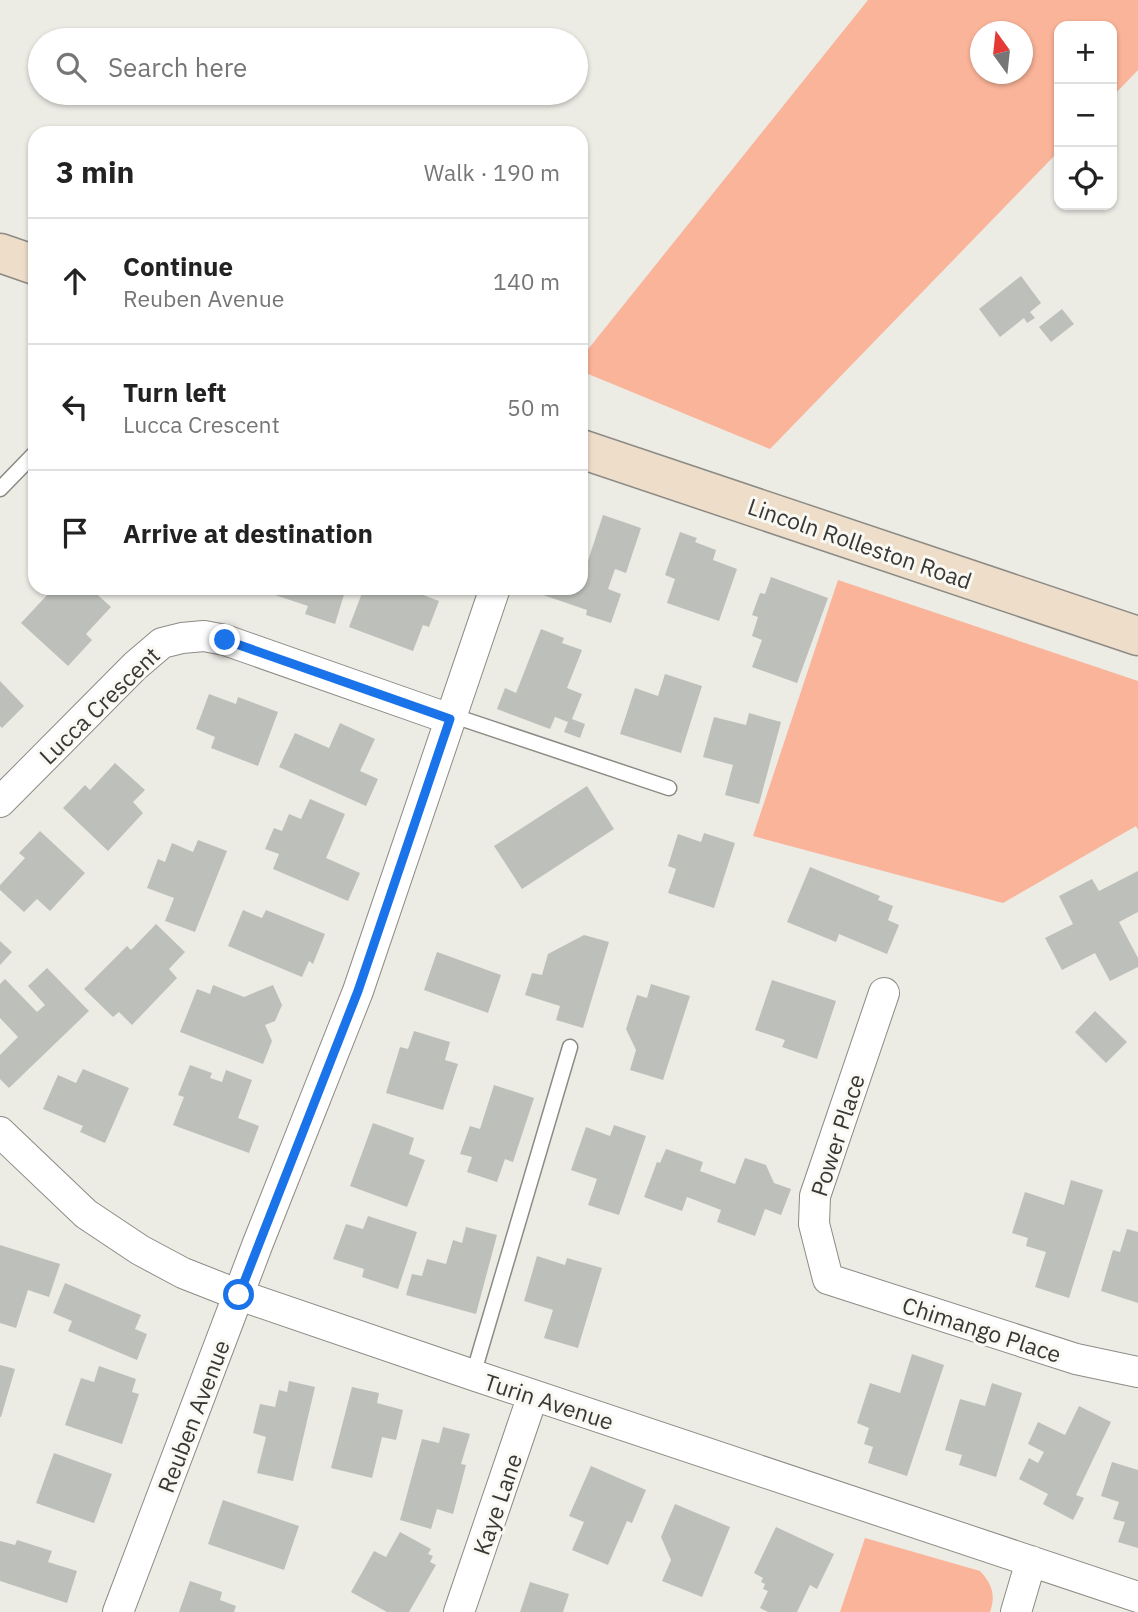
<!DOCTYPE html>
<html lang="en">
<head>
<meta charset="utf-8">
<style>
  body { margin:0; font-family:"IBM Plex Sans",sans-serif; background:#f6f6f6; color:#222 }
  .controls { position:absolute; right:21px; top:21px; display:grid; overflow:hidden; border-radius:14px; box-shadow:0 2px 5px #0004 }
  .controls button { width:63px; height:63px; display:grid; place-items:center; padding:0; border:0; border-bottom:2px solid #e0e0e0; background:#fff; color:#222; font:35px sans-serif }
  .compass { position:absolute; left:970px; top:21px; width:63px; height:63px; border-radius:50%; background:#fff; box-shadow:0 2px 5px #0004; rotate:345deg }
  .stop { position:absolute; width:21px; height:21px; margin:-16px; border:5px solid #1a73e8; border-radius:50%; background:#fff }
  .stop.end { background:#1a73e8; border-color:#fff; box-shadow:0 2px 7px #0008 }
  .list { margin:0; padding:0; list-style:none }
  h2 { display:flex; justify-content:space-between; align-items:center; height:91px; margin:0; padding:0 28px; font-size:30px }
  h2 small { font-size:23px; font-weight:400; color:#767676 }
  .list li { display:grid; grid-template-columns:46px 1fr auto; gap:21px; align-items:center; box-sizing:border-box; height:126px; padding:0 28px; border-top:2px solid #e0e0e0 }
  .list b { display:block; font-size:26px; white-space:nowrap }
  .list p { margin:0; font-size:23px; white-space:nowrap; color:#767676 }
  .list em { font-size:23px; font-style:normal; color:#767676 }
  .icon { flex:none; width:38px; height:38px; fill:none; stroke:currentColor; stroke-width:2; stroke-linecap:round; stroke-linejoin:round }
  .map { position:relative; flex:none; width:1138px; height:1612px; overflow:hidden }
  .search { position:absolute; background:#fff; box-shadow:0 2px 5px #0004; left:28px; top:28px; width:560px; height:77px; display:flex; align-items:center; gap:18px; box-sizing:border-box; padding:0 24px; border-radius:38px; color:#767676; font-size:26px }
  .panel { position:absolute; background:#fff; box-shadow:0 2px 5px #0004; left:28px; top:126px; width:560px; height:469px; border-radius:21px }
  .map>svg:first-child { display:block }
  .green { fill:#fab499; fill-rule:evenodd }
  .building { fill:#bdc0ba }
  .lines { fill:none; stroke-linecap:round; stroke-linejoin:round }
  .service-casing { stroke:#8c8b85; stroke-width:17 }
  .minor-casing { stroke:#8c8b85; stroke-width:32 }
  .secondary-casing { stroke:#8c8b85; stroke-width:41 }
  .service { stroke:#fff; stroke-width:14 }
  .minor { stroke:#fff; stroke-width:30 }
  .secondary { stroke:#edddc9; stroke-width:38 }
  .route { stroke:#1a73e8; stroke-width:9 }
  .labels { text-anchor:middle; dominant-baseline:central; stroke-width:6; stroke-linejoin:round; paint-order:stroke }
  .street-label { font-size:23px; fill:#393836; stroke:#f9f8f2 }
</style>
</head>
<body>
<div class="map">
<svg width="1138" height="1612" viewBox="0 0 1138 1612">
  <rect width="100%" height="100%" fill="#ecebe4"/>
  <!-- green -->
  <path class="green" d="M868,0H1138V70L1112,97V26H1059V151L770,449L581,371V358ZM981,32H1023V74H981Z
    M838,580L1138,681V830L1136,826L1003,903L753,836Z
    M865,1538L980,1571C992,1584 996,1595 990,1612H840Z"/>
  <!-- building -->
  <path class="building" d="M1021,276L1041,303L1030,312L1035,318L1027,323L1024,318L1000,337L979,309Z
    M1062,309L1074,324L1051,342L1039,327Z
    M603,515L641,528L626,573L615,569L608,589L621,594L611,623L586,615L587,610L543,595L545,588H581V575L583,576Z
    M680,532L697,538L695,542L716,550L713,560L737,569L719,621L667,603L675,579L665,575Z
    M771,577L828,598L797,683L752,667L762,640L752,636L758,617L752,615L760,593L765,594Z
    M42,588H90L111,607L86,634L92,640L68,666L21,623L48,594Z
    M133,588H158V589L134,594Z
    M277,588H346L335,624L305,614L308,606L275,595Z
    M364,588H405L439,601L429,627L423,625L413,651L349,627Z
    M541,629L564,638L562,643L582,650L567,688L582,694L572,719L585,724L580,738L564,732L568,722L555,717L550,729L497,709L505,688L516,693Z
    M665,674L702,686L681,753L620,734L635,688L658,696Z
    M0,681L24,706L2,728L0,726Z
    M209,694L236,704L238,697L278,712L258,766L211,748L215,737L196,729Z
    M749,713L781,722L759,804L725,795L733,765L703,757L714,717L746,725Z
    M340,723L375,739L360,771L378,779L366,806L279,767L295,733L329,748Z
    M115,763L145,790L133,802L143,813L108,851L63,808L85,785L90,790Z
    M587,786L614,829L522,889L494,846Z
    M310,799L345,814L326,858L360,873L348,901L273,869L279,854L265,849L274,828L282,831L289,814L301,819Z
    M40,831L85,873L50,911L37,899L24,912L0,890V885L25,858L19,853Z
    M704,833L735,843L714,908L668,893L676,869L668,866L678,834L701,842Z
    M198,840L227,851L195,932L165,921L174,898L147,888L158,859L165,862L172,843L193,852Z
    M810,867L880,896L878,900L893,906L888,920L899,925L887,954L839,934L836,942L787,922Z
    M1138,871V912L1119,922L1138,958V967L1110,981L1095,953L1062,970L1045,938L1073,924L1059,896L1092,879L1099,891Z
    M243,910L262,918L266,910L325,934L313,964L309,961L302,977L228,946Z
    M156,924L185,952L169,969L177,978L132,1025L119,1012L113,1017L84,989L127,946L131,950Z
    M584,935L609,942L583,1028L556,1020L560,1006L525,995L532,973L542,975L548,954Z
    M0,941L12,952L0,965Z
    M437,952L501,975L488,1013L424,990Z
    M47,968L89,1011L9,1088L0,1079V1055L18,1037L0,1018V984L5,979L37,1012L45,1005L28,986Z
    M772,980L836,1001L817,1059L782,1047L785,1040L755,1030Z
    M651,984L690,996L663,1080L630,1070L636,1050L626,1029L637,995L647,998Z
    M213,985L244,997L273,985L282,1005L275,1021L265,1025L272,1041L263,1064L180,1032L197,989L210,994Z
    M1095,1011L1127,1042L1106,1063L1075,1032Z
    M414,1031L450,1042L445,1060L458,1064L443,1110L386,1093L400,1047L408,1049Z
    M190,1065L212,1073L210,1078L222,1082L226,1070L252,1080L238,1118L259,1126L249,1153L173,1125L184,1097L178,1095Z
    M83,1069L129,1088L105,1143L80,1132L83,1126L43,1109L58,1075L76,1083Z
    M494,1085L534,1098L513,1162L505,1159L497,1182L467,1172L472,1157L460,1154L470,1126L480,1129Z
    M373,1123L414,1138L409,1154L425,1160L407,1207L350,1186Z
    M614,1125L646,1136L619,1215L588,1205L597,1179L571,1170L586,1127L610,1136Z
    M666,1149L703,1162L700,1171L735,1184L745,1158L766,1165L774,1183L791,1189L781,1215L765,1209L755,1236L717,1222L721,1210L687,1197L682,1211L644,1197L657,1162L660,1163Z
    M1071,1180L1103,1190L1069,1298L1035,1287L1046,1252L1026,1246L1028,1238L1012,1233L1025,1192L1064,1205Z
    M368,1216L417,1232L398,1289L362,1277L364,1269L333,1259L346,1224L363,1229Z
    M466,1227L497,1235L476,1314L406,1295L412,1274L422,1276L427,1259L446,1264L453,1240L462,1243Z
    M1127,1229L1138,1232V1303L1101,1291L1113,1250L1120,1252Z
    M0,1245L60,1264L49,1297L28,1290L16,1328L0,1323Z
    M537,1256L565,1265L567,1258L602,1268L578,1348L544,1338L553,1310L524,1301Z
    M65,1283L141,1315L135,1329L147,1334L137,1360L68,1331L72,1321L53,1313Z
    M912,1354L944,1365L907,1476L868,1463L873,1447L864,1444L869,1428L857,1423L870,1383L900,1393Z
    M0,1365L15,1369L1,1417H0Z
    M99,1366L136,1379L132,1392L139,1394L122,1444L65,1425L81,1378L94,1382Z
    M289,1381L315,1387L293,1481L257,1473L266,1437L253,1433L260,1404L275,1407L279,1390L287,1392Z
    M992,1383L1022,1393L996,1477L959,1465L962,1455L945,1450L960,1399L985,1406Z
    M352,1387L379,1393L377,1403L403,1410L396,1440L382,1437L372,1478L331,1468Z
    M1079,1406L1111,1422L1076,1495L1084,1498L1073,1520L1043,1504L1048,1494L1019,1479L1029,1458L1038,1463L1044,1452L1028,1444L1038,1422L1065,1435Z
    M443,1427L470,1434L461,1464L466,1465L453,1514L437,1509L431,1529L400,1520L422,1439L439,1443Z
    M54,1453L112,1474L94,1523L36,1503Z
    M1112,1462L1138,1470V1548L1118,1542L1125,1522L1113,1519L1119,1502L1101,1496Z
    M591,1466L646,1490L632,1523L627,1521L608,1565L572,1550L584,1522L569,1516Z
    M223,1500L299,1526L284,1570L208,1544Z
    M675,1504L730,1527L702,1597L662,1581L671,1560L661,1537Z
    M776,1527L834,1554L817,1589L810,1585L797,1612H768L760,1608L768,1591L763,1589L765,1584L761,1582L763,1578L754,1573Z
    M400,1532L431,1549L428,1554L433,1556L430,1562L436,1565L409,1612H387L351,1592L374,1551L386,1557Z
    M17,1540L52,1551L48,1562L77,1571L67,1603L0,1581V1541L15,1545Z
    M190,1581L222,1592L220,1600L236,1606L234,1612H179Z
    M530,1582L569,1594L563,1612H520Z"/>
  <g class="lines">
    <defs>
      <path id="service" d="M0,489L35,453
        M451,715L669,788
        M473,1375L570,1047"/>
      <path id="minor" d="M0,802L135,666L162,643L182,638L204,636L225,640L450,719
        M884,993L815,1196L814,1224L828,1279L1076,1359L1138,1372
        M0,1132L86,1214L140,1250L183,1273L239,1295L473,1375L1138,1597
        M118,1612L258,1243L358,991L495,588
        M459,1612L533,1395
        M1016,1612L1031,1561"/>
      <path id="secondary" d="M0,253L35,265
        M581,449L1138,636"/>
    </defs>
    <!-- service casing -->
    <use href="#service" class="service-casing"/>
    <!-- minor casing -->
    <use href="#minor" class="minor-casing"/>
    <!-- secondary casing -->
    <use href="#secondary" class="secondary-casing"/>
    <!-- service -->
    <use href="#service" class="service"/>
    <!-- minor -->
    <use href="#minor" class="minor"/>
    <!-- secondary -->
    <use href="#secondary" class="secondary"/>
  </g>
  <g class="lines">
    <!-- route -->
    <path class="route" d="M225,640L450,719L358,991L239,1295"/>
  </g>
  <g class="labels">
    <!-- street labels -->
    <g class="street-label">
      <text transform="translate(860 543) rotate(19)">Lincoln Rolleston Road</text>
      <text transform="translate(99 705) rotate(-44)">Lucca Crescent</text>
      <text transform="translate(837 1135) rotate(-72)">Power Place</text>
      <text transform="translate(982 1329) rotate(18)">Chimango Place</text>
      <text transform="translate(549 1401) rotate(18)">Turin Avenue</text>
      <text transform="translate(193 1416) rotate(-69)">Reuben Avenue</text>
      <text transform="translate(497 1504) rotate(-71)">Kaye Lane</text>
    </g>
  </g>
</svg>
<div class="controls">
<button>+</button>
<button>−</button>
<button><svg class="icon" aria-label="locate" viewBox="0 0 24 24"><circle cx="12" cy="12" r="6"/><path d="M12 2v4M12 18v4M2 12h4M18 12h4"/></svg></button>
</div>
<svg class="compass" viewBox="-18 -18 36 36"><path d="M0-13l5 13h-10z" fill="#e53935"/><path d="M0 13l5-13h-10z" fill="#767676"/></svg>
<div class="stop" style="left:239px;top:1295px"></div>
<div class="stop end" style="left:225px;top:640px"></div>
<div class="search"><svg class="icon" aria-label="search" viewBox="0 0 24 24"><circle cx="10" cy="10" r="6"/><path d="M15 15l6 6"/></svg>Search here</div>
<section class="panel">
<h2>3 min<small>Walk · 190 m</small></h2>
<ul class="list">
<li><svg class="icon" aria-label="ahead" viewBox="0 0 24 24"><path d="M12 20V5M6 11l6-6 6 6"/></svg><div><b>Continue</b><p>Reuben Avenue</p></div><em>140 m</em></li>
<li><svg class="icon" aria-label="left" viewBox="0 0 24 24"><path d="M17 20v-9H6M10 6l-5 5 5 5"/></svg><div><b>Turn left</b><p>Lucca Crescent</p></div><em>50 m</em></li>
<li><svg class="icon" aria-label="arrive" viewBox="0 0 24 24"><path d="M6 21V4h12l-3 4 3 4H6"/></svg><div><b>Arrive at destination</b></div></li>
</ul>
</section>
</div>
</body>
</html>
